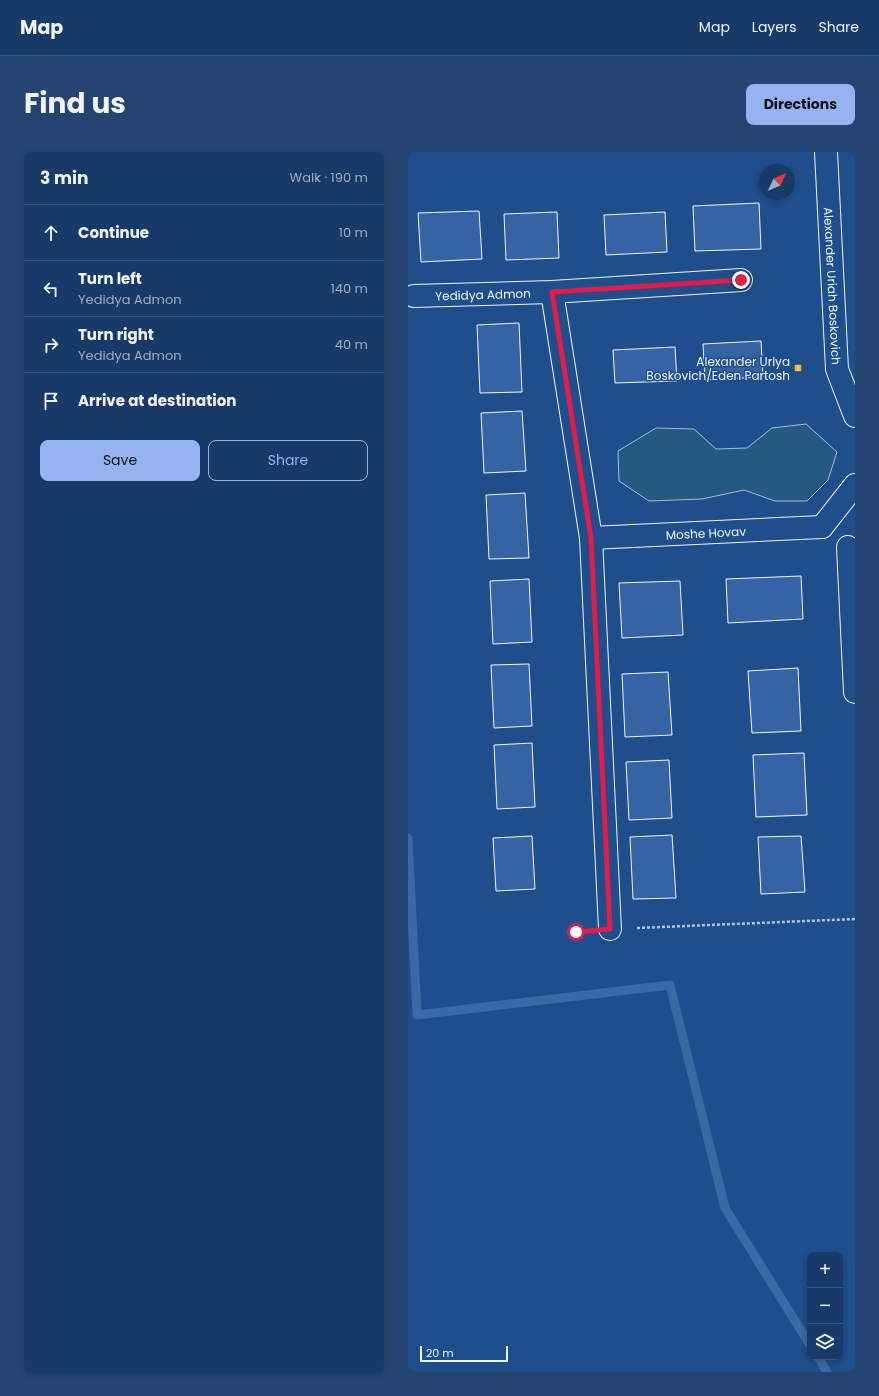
<!DOCTYPE html>
<html lang="en">
<head>
<meta charset="utf-8">
<style>
  body { margin:0; font-family:Poppins,sans-serif; background:#244571; color:#f1f3f6 }
  .controls { position:absolute; right:12px; bottom:12px; display:grid; overflow:hidden; border-radius:8px; box-shadow:0 2px 6px #0003 }
  .controls button { width:36px; height:36px; display:grid; place-items:center; padding:0; border:0; border-bottom:1px solid #36547d; background:#173a69; color:#f1f3f6; font:20px sans-serif }
  .compass { position:absolute; left:351px; top:12px; width:36px; height:36px; border-radius:50%; background:#173a69; box-shadow:0 2px 6px #0003; rotate:46deg }
  .scale { position:absolute; left:12px; bottom:10px; width:88px; box-sizing:border-box; padding-left:4px; border:2px solid #f2f6ff; border-top:0; font-size:11px; line-height:14px; white-space:nowrap; color:#f2f6ff; -webkit-text-stroke:3px #1f4e8c; paint-order:stroke }
  .stop { position:absolute; width:12px; height:12px; margin:-9px; border:3px solid #e11d48; border-radius:50%; background:#fff }
  .stop.end { background:#e11d48; border-color:#fff; box-shadow:0 1px 4px #0008 }
  .list { margin:0; padding:0; list-style:none }
  h2 { display:flex; justify-content:space-between; align-items:center; height:52px; margin:0; padding:0 16px; font-size:17px }
  h2 small { font-size:13px; font-weight:400; color:#9eadc0 }
  .list li { display:grid; grid-template-columns:26px 1fr auto; gap:12px; align-items:center; box-sizing:border-box; height:56px; padding:0 16px; border-top:1px solid #36547d }
  .list b { display:block; font-size:15px; white-space:nowrap }
  .list p { margin:0; font-size:13px; white-space:nowrap; color:#9eadc0 }
  .list em { font-size:13px; font-style:normal; color:#9eadc0 }
  .actions { display:flex; gap:8px; padding:12px 16px }
  .actions a { flex:1; padding:9px 0; border:1px solid #95b2f1; border-radius:8px; text-align:center; font-size:14px; color:#95b2f1 }
  .actions .main { background:#95b2f1; color:#111 }
  .icon { flex:none; width:22px; height:22px; fill:none; stroke:currentColor; stroke-width:2; stroke-linecap:round; stroke-linejoin:round }
  .map { position:relative; flex:none; width:447px; height:1220px; overflow:hidden; border-radius:8px }
  header { display:flex; align-items:center; gap:24px; box-sizing:border-box; height:56px; padding:0 20px; background:#173a69; border-bottom:1px solid #36547d }
  header strong { font-size:19px }
  nav { display:flex; gap:22px; margin-inline-start:auto; font-size:14px }
  .intro { display:flex; align-items:center; justify-content:space-between; box-sizing:border-box; height:96px; padding:0 24px }
  h1 { margin:0; font-size:28px }
  .button { padding:10px 18px; border-radius:8px; background:#95b2f1; color:#111; font-size:14px; font-weight:700 }
  main { display:flex; gap:24px; padding:0 24px }
  aside { flex:1; background:#173a69; border-radius:8px; box-shadow:0 2px 6px #0003 }
  .map>svg:first-child { display:block }
  .green { fill:#245a82; stroke:#a8bbd7 }
  .lines { fill:none; stroke-linecap:round; stroke-linejoin:round }
  .stream { stroke:#3b69a3; stroke-width:9 }
  .building { fill:#3563a3; stroke:#f2f6ff }
  .street-casing { stroke:#f2f6ff; stroke-width:24 }
  .secondary-casing { stroke:#f2f6ff; stroke-width:24 }
  .path { stroke:#b3c4dc; stroke-width:2.5; stroke-dasharray:3 2; stroke-linecap:butt }
  .street { stroke:#1f4e8c; stroke-width:22 }
  .secondary { stroke:#1f4e8c; stroke-width:22 }
  .route { stroke:#e11d48; stroke-width:5 }
  .poi-dot { fill:#ffb74d; stroke:#1f4e8c; stroke-width:1.5 }
  .labels { text-anchor:middle; dominant-baseline:central; stroke-width:3; stroke-linejoin:round; paint-order:stroke }
  .street-label { font-size:12px; fill:#f2f6ff; stroke:#1f4e8c }
  .poi-label { font-size:12px; fill:#f2f6ff; stroke:#1f4e8c; text-anchor:end }
</style>
</head>
<body>
<header>
<strong>Map</strong>
<nav><a>Map</a><a>Layers</a><a>Share</a></nav>
</header>
<div class="intro"><h1>Find us</h1><a class="button">Directions</a></div>
<main>
<aside>
<h2>3 min<small>Walk · 190 m</small></h2>
<ul class="list">
<li><svg class="icon" aria-label="ahead" viewBox="0 0 24 24"><path d="M12 20V5M6 11l6-6 6 6"/></svg><div><b>Continue</b></div><em>10 m</em></li>
<li><svg class="icon" aria-label="left" viewBox="0 0 24 24"><path d="M17 20v-9H6M10 6l-5 5 5 5"/></svg><div><b>Turn left</b><p>Yedidya Admon</p></div><em>140 m</em></li>
<li><svg class="icon" aria-label="right" viewBox="0 0 24 24"><path d="M7 20v-9h11M14 6l5 5-5 5"/></svg><div><b>Turn right</b><p>Yedidya Admon</p></div><em>40 m</em></li>
<li><svg class="icon" aria-label="arrive" viewBox="0 0 24 24"><path d="M6 21V4h12l-3 4 3 4H6"/></svg><div><b>Arrive at destination</b></div></li>
</ul>
<div class="actions"><a class="main">Save</a><a>Share</a></div>
</aside>
<div class="map">
<svg width="447" height="1220" viewBox="0 0 447 1220">
  <rect width="100%" height="100%" fill="#1f4e8c"/>
  <!-- green -->
  <path class="green" d="M398,272L429,300L420,328L399,349H367L336,338L294,347L241,349L211,329L210,299L248,276L286,277L308,297L339,296L364,276Z"/>
  <g class="lines">
    <!-- stream -->
    <path class="stream" d="M0,686L9,863L262,833L317,1056L402,1193
      M410,1205L419,1220"/>
  </g>
  <!-- building -->
  <path class="building" d="M351,51L353,97L287,99L285,54Z
    M71,59L74,107L13,110L10,61Z
    M149,60L151,106L98,108L96,62Z
    M257,60L259,100L198,103L196,63Z
    M111,171L114,240L72,241L69,173Z
    M353,189L355,225L297,228L295,192Z
    M267,195L269,229L207,231L205,198Z
    M114,259L118,319L76,321L73,261Z
    M117,341L121,406L81,407L78,343Z
    M393,424L395,467L320,471L318,427Z
    M121,427L124,490L85,492L82,429Z
    M272,429L275,483L214,486L211,431Z
    M121,512L124,574L86,576L83,513Z
    M390,516L393,579L344,581L340,519Z
    M260,520L264,583L217,585L214,522Z
    M124,591L127,655L89,657L86,593Z
    M396,601L399,663L348,665L345,603Z
    M261,608L264,666L221,668L218,610Z
    M264,683L268,746L225,747L222,685Z
    M124,684L127,737L88,739L85,686Z
    M393,684L397,740L353,742L350,685Z"/>
  <g class="lines">
    <defs>
      <g id="street">
        <path d="M144,140L183,386L202,777"/>
        <path id="s1" d="M6,144L144,140L333,128"/>
        <path d="M414,375L447,333"/>
        <path id="s2" d="M183,386L414,375"/>
        <path d="M440,395L447,540"/>
      </g>
      <g id="secondary">
        <path id="s3" d="M418,0L429,217L447,264"/>
      </g>
    </defs>
    <!-- street casing -->
    <use href="#street" class="street-casing"/>
    <!-- secondary casing -->
    <use href="#secondary" class="secondary-casing"/>
    <!-- path -->
    <path class="path" d="M229,776L447,767
      M169,780H176"/>
    <!-- street -->
    <use href="#street" class="street"/>
    <!-- secondary -->
    <use href="#secondary" class="secondary"/>
  </g>
  <g class="lines">
    <!-- route -->
    <path class="route" d="M168,780L202,777L183,386L144,140L333,128"/>
  </g>
  <!-- markers -->
  <rect class="poi-dot" x="386" y="212" width="8" height="8" rx="2"/>
  <g class="labels">
    <!-- street labels -->
    <g class="street-label">
      <text stroke="none"><textPath href="#s3" startOffset="134">Alexander Uriah Boskovich</textPath></text>
      <text stroke="none"><textPath href="#s1" startOffset="69">Yedidya Admon</textPath></text>
      <text stroke="none"><textPath href="#s2" startOffset="115">Moshe Hovav</textPath></text>
    </g>
    <!-- poi labels -->
    <g class="poi-label">
      <text x="382" y="209">Alexander Uriya<tspan x="382" dy="14">Boskovich/Eden Partosh</tspan></text>
    </g>
  </g>
</svg>
<div class="controls">
<button>+</button>
<button>−</button>
<button><svg class="icon" aria-label="layers" viewBox="0 0 24 24"><path d="M12 4l9 5-9 5-9-5zM3 14l9 5 9-5"/></svg></button>
</div>
<svg class="compass" viewBox="-18 -18 36 36"><path d="M0-13l5 13h-10z" fill="#e53935"/><path d="M0 13l5-13h-10z" fill="#9eadc0"/></svg>
<div class="scale">20 m</div>
<div class="stop" style="left:168px;top:780px"></div>
<div class="stop end" style="left:333px;top:128px"></div>
</div>
</main>
</body>
</html>
